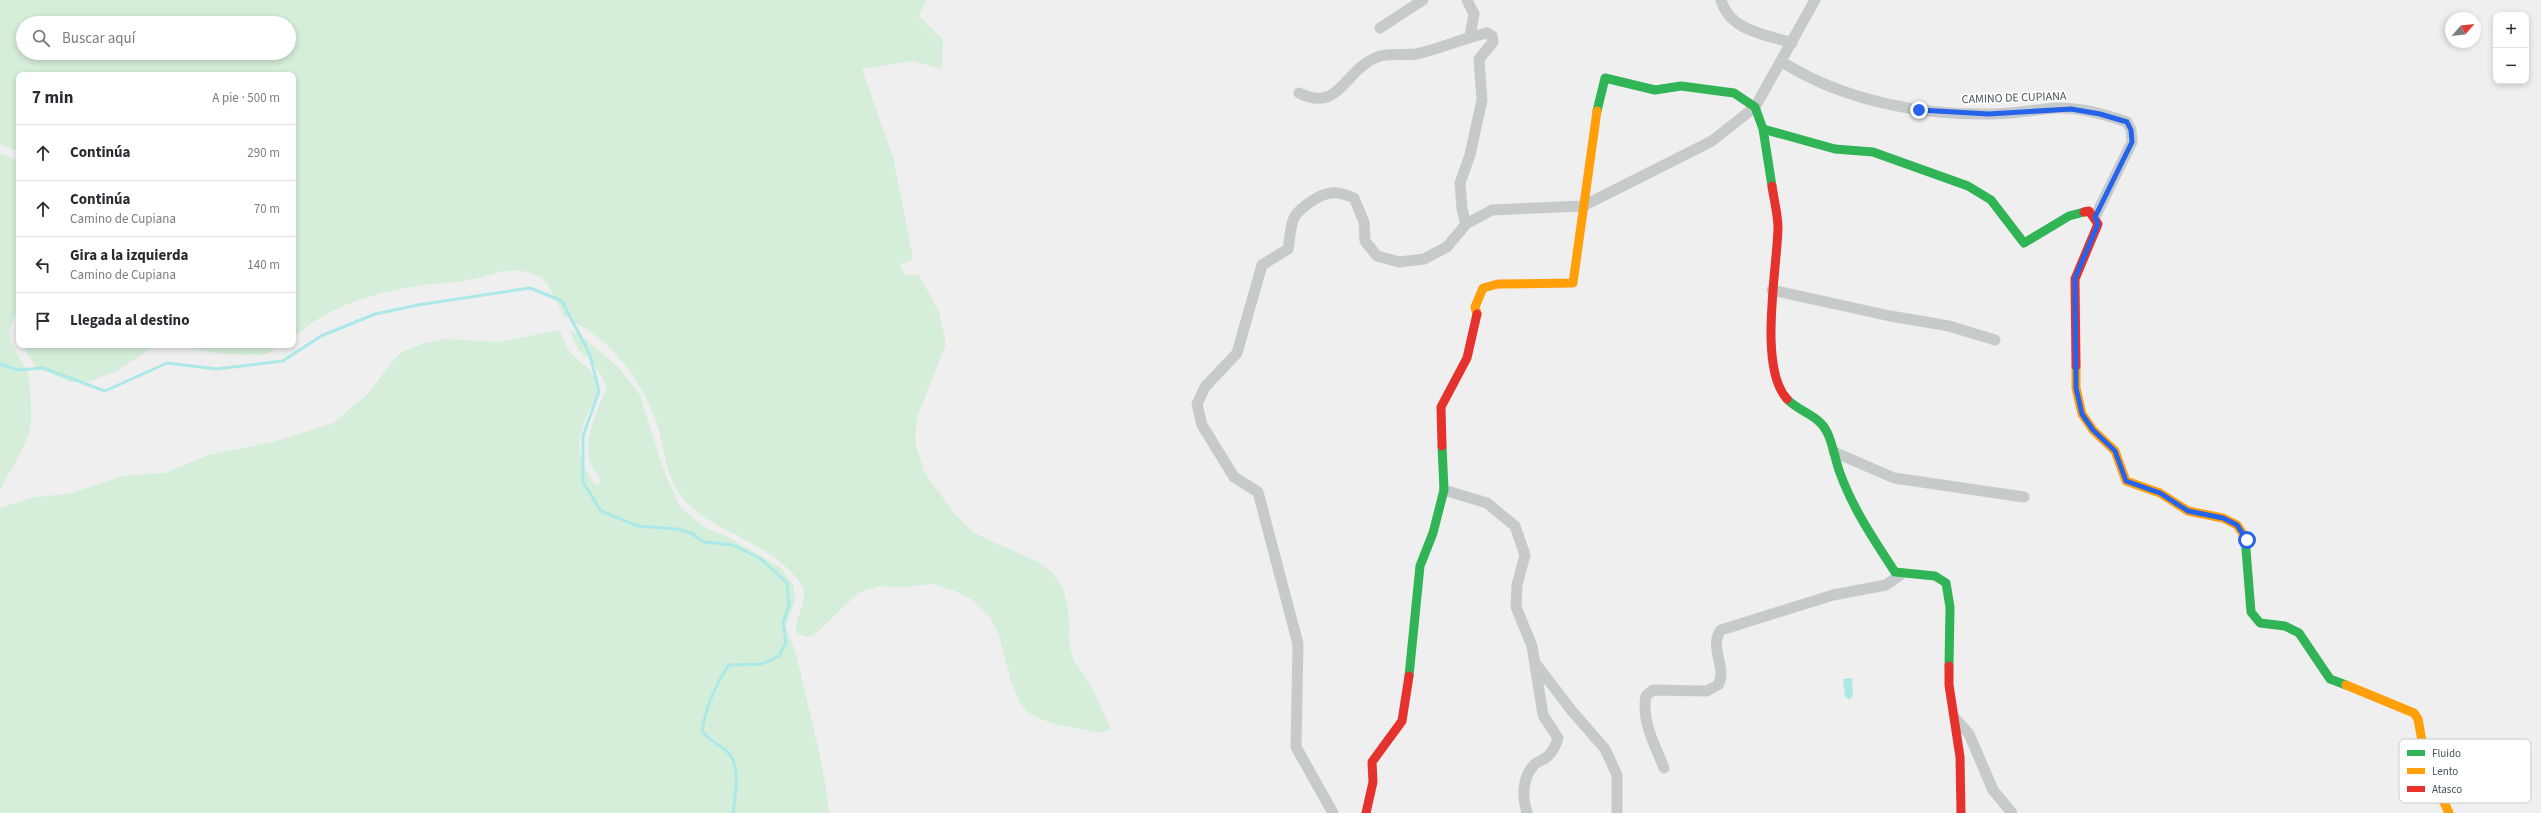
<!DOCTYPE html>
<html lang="es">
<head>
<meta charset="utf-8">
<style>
  body { margin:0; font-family:"Source Sans 3",sans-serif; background:#f7f7f7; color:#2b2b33 }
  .controls { position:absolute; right:12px; top:12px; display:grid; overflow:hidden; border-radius:8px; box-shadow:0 2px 6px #0003 }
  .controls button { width:36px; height:36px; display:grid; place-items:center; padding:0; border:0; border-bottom:1px solid #e1e1e2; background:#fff; color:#2b2b33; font:20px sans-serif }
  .compass { position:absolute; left:2445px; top:12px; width:36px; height:36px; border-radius:50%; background:#fff; box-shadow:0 2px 6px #0003; rotate:62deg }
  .stop { position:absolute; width:12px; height:12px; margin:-9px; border:3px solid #2563eb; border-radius:50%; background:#fff }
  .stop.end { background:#2563eb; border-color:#fff; box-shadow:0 1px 4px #0008 }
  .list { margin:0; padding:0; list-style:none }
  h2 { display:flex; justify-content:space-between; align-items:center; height:52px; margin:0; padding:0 16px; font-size:17px }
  h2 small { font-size:13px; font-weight:400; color:#7c7c81 }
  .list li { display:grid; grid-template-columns:26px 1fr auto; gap:12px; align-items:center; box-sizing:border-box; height:56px; padding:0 16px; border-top:1px solid #e1e1e2 }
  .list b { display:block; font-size:15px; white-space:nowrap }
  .list p { margin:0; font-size:13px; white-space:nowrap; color:#7c7c81 }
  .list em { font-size:13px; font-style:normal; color:#7c7c81 }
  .icon { flex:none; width:22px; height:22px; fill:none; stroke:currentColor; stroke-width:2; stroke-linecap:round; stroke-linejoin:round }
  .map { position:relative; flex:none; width:2541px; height:813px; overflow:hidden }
  .search { position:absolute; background:#fff; box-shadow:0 2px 6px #0003; left:16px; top:16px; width:280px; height:44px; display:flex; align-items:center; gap:10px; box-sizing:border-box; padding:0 14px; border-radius:22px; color:#7c7c81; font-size:15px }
  .panel { position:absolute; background:#fff; box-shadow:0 2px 6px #0003; left:16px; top:72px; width:280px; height:276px; border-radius:8px }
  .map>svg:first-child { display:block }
  .green { fill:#d4eed9; fill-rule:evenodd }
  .water { fill:#abe9e9 }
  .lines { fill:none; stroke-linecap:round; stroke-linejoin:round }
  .stream { stroke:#abe9e9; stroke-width:3 }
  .street { stroke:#c7cacb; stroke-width:11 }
  .fast { stroke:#30b455; stroke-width:9 }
  .slow { stroke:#ff9f0a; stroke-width:9 }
  .jam { stroke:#e5322d; stroke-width:9 }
  .route { stroke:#2563eb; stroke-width:5 }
  .labels { text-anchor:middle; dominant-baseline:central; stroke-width:3.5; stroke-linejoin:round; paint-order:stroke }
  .street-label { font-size:12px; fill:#47555b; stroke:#fff }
  .key { fill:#fff; stroke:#c8ccce; stroke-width:1 }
  .key-label { font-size:11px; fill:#47555b }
</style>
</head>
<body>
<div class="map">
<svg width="2541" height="813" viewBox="0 0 2541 813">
  <rect width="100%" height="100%" fill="#f0efef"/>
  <!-- green -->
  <path class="green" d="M0,0H926L919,16L943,40L942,69L913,61L862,69L894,160L913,259L900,265L905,275L918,274L939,311L946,344L917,418L915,442L924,472L955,514L974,533L1036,561L1053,573L1063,588L1068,607L1070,647L1074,661L1090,684L1111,729L1100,733L1051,723L1029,714L1020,703L1011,681L998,632L990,617L973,600L955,591L932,584L904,587L879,586L858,593L821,629L808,637L796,634C793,617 812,599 800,583C771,541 714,535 682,497C668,481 665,454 660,435C648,386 611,337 564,317C559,306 549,281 538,276C512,264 494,275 470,280C455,283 439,283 424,285C376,292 329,305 293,338V75H19V152L0,144ZM23,23H289V53H23Z
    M0,153L19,161V307C2,341 11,341 27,371C30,377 32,414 31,423C29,443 9,472 0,490Z
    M559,330C563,337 566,348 572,354C581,366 592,366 597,384C599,391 596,397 592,404C577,436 572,456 596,485L601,481C597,474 591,466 589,459C584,435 599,408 607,387L593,362L579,351L569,330L580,335L618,367L640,395L662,466L680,507L704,527L726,536L781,568L793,585L796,598L786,627C798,655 803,684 810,713C818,746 826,779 829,813H0V508L34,497L68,494L123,476L165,473L208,455L273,442L333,423L369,393L393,360L402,352L425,343L445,339L499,342Z
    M22,345H285L263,355L224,354L176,346L150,349L117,371L90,381L70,382L35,366Z"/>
  <!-- water -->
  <path class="water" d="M1852,678L1853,696L1848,700L1847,697H1845L1843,679Z"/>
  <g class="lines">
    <!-- stream -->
    <path class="stream" d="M0,364L18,370L43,368L105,391L167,363L217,369L283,361L321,336L375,314L418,305L530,288L562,301L590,355L599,391L583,436V482L601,511L638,526L677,529L691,533L704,542L733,545L761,559L787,583L789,605L783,623L786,642L779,656L762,664L729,665C715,685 706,707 702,731C710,743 724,746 730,755C741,770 735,796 733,813"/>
    <!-- street -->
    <path class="street" d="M1467,0L1474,14L1470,36
      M1721,0C1730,31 1764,34 1792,43
      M1380,28L1423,0
      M1782,62C1843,100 1917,115 1989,114C2011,114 2033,110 2055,108C2079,107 2105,114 2127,122L2131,130L2132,142L2095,217
      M1299,93C1340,113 1343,71 1377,57C1388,52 1404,56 1416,54C1440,49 1463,38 1487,33L1492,36L1493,42L1479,59L1482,100L1470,155L1460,183L1462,209L1466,224
      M1772,290L1890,316L1949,326L1995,340
      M1834,452L1894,478L2024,497
      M1444,490L1487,503L1515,526L1525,555L1517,585L1516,607L1532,646L1543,715L1558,738C1555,747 1552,754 1544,759C1541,761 1536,762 1534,765C1522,778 1522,797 1527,813
      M1536,664L1572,711L1605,749L1617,775V813
      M1955,718L1969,734L1993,790L2012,813
      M1664,768C1655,745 1641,721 1646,696L1653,690L1707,691L1718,685C1728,669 1708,646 1721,630L1833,595L1886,585L1900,575
      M1333,813L1296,747L1298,644L1258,492L1234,477L1202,425L1197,404L1205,387L1237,353L1262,265L1288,249C1290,240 1290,226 1294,218C1297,211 1303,208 1309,203C1325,191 1336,190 1354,198L1364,222L1365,241L1377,256L1399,262L1424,259L1447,247L1466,224L1492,210L1583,206L1712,141L1755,107L1815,0"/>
    <!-- fast -->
    <path class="fast" d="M1597,111L1605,78L1655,90L1681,86L1734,93L1755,107L1763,129L1772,186
      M1763,129L1835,149L1873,152L1968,186L1991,200L2024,243L2069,216L2084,212
      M1787,399C1799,412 1819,415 1827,432C1833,444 1835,460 1840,473C1853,509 1874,540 1895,572L1935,576L1946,583L1950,607L1949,666
      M2245,537L2251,612L2260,623L2285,626L2299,633L2330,679L2346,685
      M1409,676L1420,566L1433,533L1444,490L1442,446"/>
    <!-- slow -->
    <path class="slow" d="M1477,314L1475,307L1483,288L1498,284L1573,283L1597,111
      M2076,366V388L2082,414L2093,430L2115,451L2126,481L2160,493L2188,511L2223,518L2237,525L2245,537
      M2346,685L2414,713L2418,719L2422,741L2440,773L2443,800L2449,813"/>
    <!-- jam -->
    <path class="jam" d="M1772,186C1774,200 1778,215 1778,228C1777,270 1758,367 1787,399
      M2076,366L2075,279L2098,224L2089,211L2084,212
      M1442,446L1441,407L1467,358L1477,314
      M1949,666V685L1960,757L1961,813
      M1366,813L1373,782L1372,762L1402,721L1409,676"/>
  </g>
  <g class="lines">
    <!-- route -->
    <path class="route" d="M1919,110L1989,114L2071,109L2100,114L2127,122L2131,130L2132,142L2095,217L2098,224L2075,278L2076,388L2082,414L2093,430L2115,451L2126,481L2160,493L2188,511L2223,518L2237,525L2247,540"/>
  </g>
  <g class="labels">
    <!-- street labels -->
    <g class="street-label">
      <text transform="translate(2014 98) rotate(-2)">CAMINO DE CUPIANA</text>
    </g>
  </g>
  <!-- legend -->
  <rect x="2399" y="739" width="132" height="64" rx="6" class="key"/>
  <rect x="2407" y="750" width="18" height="6" fill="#30b455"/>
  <rect x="2407" y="768" width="18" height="6" fill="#ff9f0a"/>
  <rect x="2407" y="786" width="18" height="6" fill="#e5322d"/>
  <g class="key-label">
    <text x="2432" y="757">Fluido</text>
    <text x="2432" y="775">Lento</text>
    <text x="2432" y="793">Atasco</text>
  </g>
</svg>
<div class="controls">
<button>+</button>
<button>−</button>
</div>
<svg class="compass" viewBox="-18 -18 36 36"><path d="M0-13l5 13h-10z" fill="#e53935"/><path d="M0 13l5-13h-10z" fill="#7c7c81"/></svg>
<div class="stop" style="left:2247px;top:540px"></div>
<div class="stop end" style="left:1919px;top:110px"></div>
<div class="search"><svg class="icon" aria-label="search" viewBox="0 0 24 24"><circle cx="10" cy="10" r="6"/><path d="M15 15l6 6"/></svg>Buscar aquí</div>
<section class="panel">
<h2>7 min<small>A pie · 500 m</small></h2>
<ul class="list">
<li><svg class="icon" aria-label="ahead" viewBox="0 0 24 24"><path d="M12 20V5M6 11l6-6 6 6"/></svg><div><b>Continúa</b></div><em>290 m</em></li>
<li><svg class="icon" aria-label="ahead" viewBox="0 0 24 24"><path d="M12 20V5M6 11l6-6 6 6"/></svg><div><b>Continúa</b><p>Camino de Cupiana</p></div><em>70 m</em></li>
<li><svg class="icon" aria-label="left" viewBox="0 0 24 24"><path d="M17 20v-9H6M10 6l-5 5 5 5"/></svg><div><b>Gira a la izquierda</b><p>Camino de Cupiana</p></div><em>140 m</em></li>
<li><svg class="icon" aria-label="arrive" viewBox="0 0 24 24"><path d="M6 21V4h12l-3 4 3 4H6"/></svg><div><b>Llegada al destino</b></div></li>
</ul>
</section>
</div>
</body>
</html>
